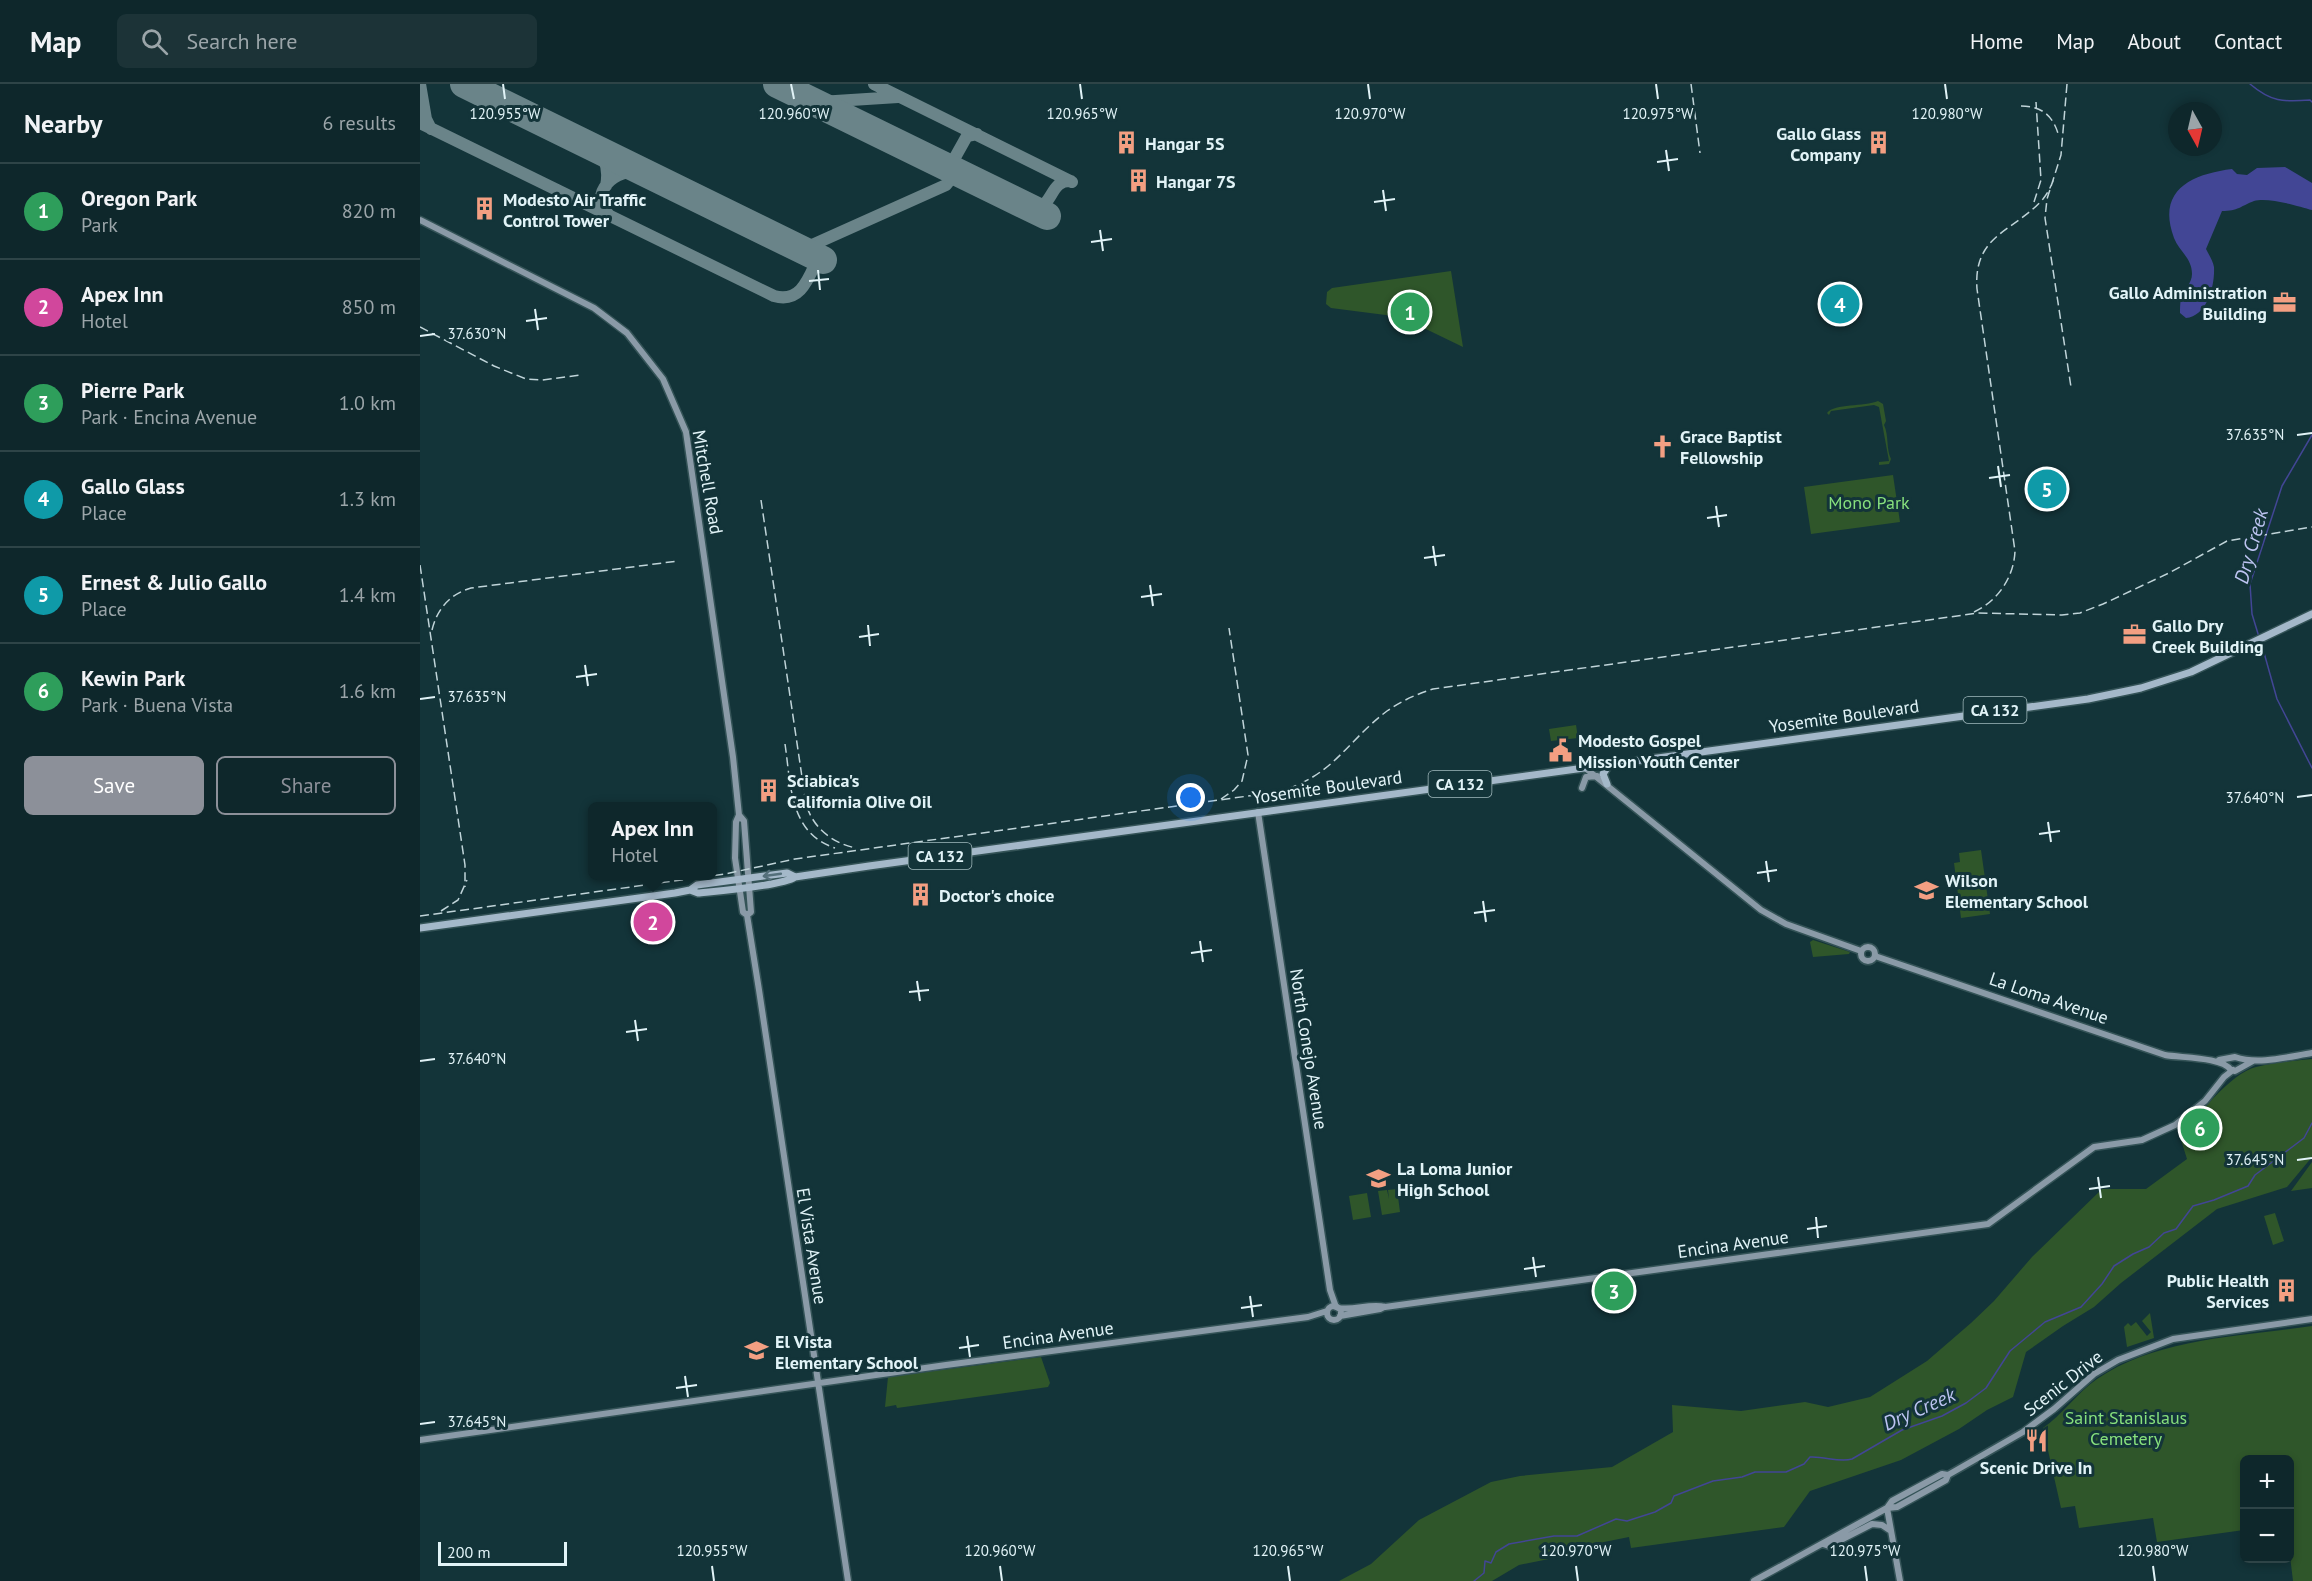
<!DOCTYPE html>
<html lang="en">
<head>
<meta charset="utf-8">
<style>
  body { margin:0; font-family:"PT Sans",sans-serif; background:#1c3337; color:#f1f3f6 }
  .controls { position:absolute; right:18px; bottom:18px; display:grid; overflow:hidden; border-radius:9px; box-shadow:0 3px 9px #0003 }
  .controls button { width:54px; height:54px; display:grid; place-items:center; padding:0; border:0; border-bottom:2px solid #2e4447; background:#0e272b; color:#f1f3f6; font:30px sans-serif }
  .compass { position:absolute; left:1748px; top:18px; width:54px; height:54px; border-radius:50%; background:#0e272b; box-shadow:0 3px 9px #0003; rotate:172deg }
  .scale { position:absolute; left:18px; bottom:15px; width:129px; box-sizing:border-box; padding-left:6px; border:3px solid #e1f3f7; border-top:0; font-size:16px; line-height:21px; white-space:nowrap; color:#e1f3f7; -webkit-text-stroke:4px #133439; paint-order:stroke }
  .you { position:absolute; left:771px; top:714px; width:21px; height:21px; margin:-15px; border:4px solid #fff; border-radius:50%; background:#1a73e8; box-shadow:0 0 0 9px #1a73e833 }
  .badge { display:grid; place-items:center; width:39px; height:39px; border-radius:50%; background:#8c9099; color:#fff; font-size:20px; font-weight:700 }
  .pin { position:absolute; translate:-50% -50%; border:3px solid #fff; box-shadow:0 2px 6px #0006 }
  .popup { position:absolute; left:168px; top:718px; width:129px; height:78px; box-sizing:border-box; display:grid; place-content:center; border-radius:9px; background:#0e272b; filter:drop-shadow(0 2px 4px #0005); font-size:20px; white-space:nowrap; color:#9ba5a9 }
  .popup b { font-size:22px; color:#f1f3f6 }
  .popup::after { content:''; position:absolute; left:50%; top:100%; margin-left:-12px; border:12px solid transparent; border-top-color:#0e272b }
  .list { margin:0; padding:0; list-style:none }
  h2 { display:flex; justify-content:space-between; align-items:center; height:78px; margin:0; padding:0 24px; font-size:26px }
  h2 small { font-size:20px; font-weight:400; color:#9ba5a9 }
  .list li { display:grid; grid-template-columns:39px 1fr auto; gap:18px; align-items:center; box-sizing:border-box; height:96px; padding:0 24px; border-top:2px solid #2e4447 }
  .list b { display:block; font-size:22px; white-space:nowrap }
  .list p { margin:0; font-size:20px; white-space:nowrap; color:#9ba5a9 }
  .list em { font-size:20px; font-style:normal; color:#9ba5a9 }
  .actions { display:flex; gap:12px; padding:18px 24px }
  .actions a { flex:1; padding:14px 0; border:2px solid #8c9099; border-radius:9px; text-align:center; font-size:21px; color:#8c9099 }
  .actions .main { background:#8c9099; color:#fff }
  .icon { flex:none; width:33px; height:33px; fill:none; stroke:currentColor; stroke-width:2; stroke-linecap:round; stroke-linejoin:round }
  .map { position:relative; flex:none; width:1892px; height:1497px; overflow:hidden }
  header { display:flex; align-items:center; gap:36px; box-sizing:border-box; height:84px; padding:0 30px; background:#0e272b; border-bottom:2px solid #2e4447 }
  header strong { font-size:28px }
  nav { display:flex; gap:33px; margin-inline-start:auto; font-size:21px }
  .search { width:420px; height:54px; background:#1c3337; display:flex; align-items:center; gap:15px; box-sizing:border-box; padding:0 21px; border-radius:9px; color:#9ba5a9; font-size:22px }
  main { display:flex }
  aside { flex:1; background:#0e272b }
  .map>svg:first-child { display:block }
  .green { fill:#2f562a }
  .water { fill:#424695 }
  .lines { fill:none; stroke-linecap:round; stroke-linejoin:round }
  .stream { stroke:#424695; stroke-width:1.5 }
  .taxiway { stroke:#6a8489; stroke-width:12 }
  .runway { stroke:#6a8489; stroke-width:28 }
  .secondary-casing { stroke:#345357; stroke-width:9 }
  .primary-casing { stroke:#345357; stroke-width:10 }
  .secondary { stroke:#8a9aa7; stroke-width:6 }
  .primary { stroke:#a4b8c9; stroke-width:7 }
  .rail { stroke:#c0d4d9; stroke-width:1.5; stroke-dasharray:9 4.5; stroke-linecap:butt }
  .oneway { stroke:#546f7a }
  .ticks { fill:none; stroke:#e1f3f7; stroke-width:2 }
  .labels { text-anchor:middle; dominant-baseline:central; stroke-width:6; stroke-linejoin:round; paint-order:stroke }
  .shield { fill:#133439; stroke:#a3babe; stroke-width:1.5 }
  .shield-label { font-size:16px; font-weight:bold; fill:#e1f3f7 }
  .poi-label { font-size:18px; font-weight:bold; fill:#e1f3f7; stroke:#133439; text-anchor:start }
  .street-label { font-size:18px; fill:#e1f3f7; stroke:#133439 }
  .park-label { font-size:18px; fill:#87e07d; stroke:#133439 }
  .water-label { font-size:20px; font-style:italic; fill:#bdc4f1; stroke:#133439 }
  .ticks-label { font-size:15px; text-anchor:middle; fill:#e1f3f7; stroke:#133439; stroke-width:6; stroke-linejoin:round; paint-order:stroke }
</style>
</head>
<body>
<header>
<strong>Map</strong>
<div class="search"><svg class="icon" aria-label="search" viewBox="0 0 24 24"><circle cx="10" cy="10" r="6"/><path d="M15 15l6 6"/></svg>Search here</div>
<nav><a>Home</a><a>Map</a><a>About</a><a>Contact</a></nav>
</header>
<main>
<aside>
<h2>Nearby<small>6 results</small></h2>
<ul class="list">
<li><span class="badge" style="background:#2e9e5b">1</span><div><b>Oregon Park</b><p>Park</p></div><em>820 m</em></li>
<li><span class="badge" style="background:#d1479c">2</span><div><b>Apex Inn</b><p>Hotel</p></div><em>850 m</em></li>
<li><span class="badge" style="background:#2e9e5b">3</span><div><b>Pierre Park</b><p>Park · Encina Avenue</p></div><em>1.0 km</em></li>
<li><span class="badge" style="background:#0f9aa8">4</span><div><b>Gallo Glass</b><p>Place</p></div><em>1.3 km</em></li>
<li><span class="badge" style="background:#0f9aa8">5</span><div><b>Ernest &amp; Julio Gallo</b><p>Place</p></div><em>1.4 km</em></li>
<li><span class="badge" style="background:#2e9e5b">6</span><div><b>Kewin Park</b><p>Park · Buena Vista</p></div><em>1.6 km</em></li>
</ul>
<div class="actions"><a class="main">Save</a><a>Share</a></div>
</aside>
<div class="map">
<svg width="1892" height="1497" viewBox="0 0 1892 1497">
  <rect width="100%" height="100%" fill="#133439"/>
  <!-- green -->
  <path class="green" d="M1031,187L1043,263L981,233L911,224L906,220L907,208L912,204Z
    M1458,317L1463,320L1466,337L1464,341C1469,351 1466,366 1471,375L1469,380L1459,381V378L1469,377L1459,323L1454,321L1411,327L1409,331L1407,329C1415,319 1444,323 1458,317Z
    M1473,391L1480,438L1391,450L1384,403Z
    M1156,641L1158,654L1131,657L1129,645Z
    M1561,766L1570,830L1541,834L1534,779L1540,778L1539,769Z
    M1393,856L1430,868L1429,870L1393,873L1390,858Z
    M1892,975V1073L1867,1103L1797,1125L1701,1199L1674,1223L1643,1242L1606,1268L1593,1313L1567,1326L1539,1345L1481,1376L1390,1407L1364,1443L1211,1464L1209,1453L1184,1458L1139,1473L1099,1481L1072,1497H919L951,1480L999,1436L1071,1398L1100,1392L1192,1383L1253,1348L1252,1321L1321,1327L1385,1318L1408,1323L1450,1313L1507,1277L1551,1239L1574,1217L1612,1173L1682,1105H1726L1767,1075L1761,1056C1774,1034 1811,989 1836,983C1854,978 1874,977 1892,975Z
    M1892,1078V1104L1871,1107Z
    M977,1105L980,1128L962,1131L958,1107L967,1106L969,1115L968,1106Z
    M947,1109L951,1133L933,1136L929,1112Z
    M1855,1129L1864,1157L1853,1161L1844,1132Z
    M1730,1229L1734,1254L1707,1263L1704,1243L1708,1239L1711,1242L1716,1238L1727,1252L1731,1248L1722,1237Z
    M1892,1242V1497H1873L1870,1472V1376H1824V1446L1737,1458L1733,1434L1659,1444L1655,1422L1641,1424L1623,1344C1643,1330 1657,1309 1677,1295C1736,1254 1823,1252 1892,1242Z
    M621,1273L630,1299L628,1303L477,1324L476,1321L465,1323L468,1293Z"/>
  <!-- water -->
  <path class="water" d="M1865,83L1892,99V126C1878,122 1848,113 1834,117C1821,122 1818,127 1802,127L1786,165C1789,171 1793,177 1794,183C1795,202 1787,232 1766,234L1760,229C1760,224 1760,219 1761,215C1763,206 1772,200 1772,190C1772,174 1759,167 1754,154C1736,106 1772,90 1812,85L1817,90L1827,91L1837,84Z"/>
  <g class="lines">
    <!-- stream -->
    <path class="stream" d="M1830,0C1851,18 1863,18 1890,16L1892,18
      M1839,553L1832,530L1830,500L1862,402L1892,351
      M1841,558L1857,615L1892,684
      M1054,1497L1064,1489L1065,1477L1071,1479L1076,1468L1089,1460L1134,1452H1157L1196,1435L1207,1437L1235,1428L1251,1419L1254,1412L1293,1397L1322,1393L1335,1388H1366L1384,1380L1390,1373C1405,1372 1419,1379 1432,1375L1482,1346L1522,1332L1546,1319L1566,1304L1590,1267L1625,1238L1661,1223L1682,1200L1694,1182L1713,1170L1729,1163L1744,1149L1756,1145L1773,1122L1794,1116L1828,1102L1835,1091L1884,1054L1892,1039"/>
    <!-- taxiway -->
    <path class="taxiway" d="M0,0L6,35L11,45
      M454,0L652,98
      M391,16L400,18L478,13
      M0,39L354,212C381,220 389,193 398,174
      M173,63C186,72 189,87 186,102
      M522,81L533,77L547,52L557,50
      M609,123C634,129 628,95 651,97
      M190,132C166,110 195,83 223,88
      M381,166L526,101L530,96L531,90L522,81"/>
    <!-- runway -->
    <path class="runway" d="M44,0L403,176
      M357,0L627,132"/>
    <defs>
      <path id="secondary" d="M0,136L174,224L207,249L243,295L266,348L313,673L319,731L316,738L315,774L323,828L327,831L339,906L428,1497
        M1164,683L1341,826L1366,840L1441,867
        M1162,704L1166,693L1177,692
        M838,728L910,1206L916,1223
        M319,731L324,737L331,828L327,831
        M1441 870a7 7 0 1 1 14 0a7 7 0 1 1-14 0Z
        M1455,872L1745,971C1762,974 1802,973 1811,986L1815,987L1833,977
        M1799,976L1815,973C1838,981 1867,973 1892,969
        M907 1229a7 7 0 1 1 14 0a7 7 0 1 1-14 0Z
        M918,1224C934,1227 950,1219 965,1223L1568,1140L1674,1063L1722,1056L1755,1041L1785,1017L1804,993L1813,986
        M920,1232L960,1225L964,1223
        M0,1356L526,1281L888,1233L907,1227
        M1467,1424L1480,1497
        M1467,1424L1472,1417L1522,1390L1528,1391
        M1403,1460L1409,1462L1452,1440L1462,1441L1471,1447
        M1334,1497L1467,1424L1477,1423L1526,1396L1528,1391L1603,1348L1634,1325L1674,1290L1698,1276L1753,1255L1892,1235"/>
      <path id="primary" d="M1187,700L1183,690L1190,679
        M270,806L278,809C298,807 362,802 375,793L449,782L1668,615L1721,604L1771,588L1892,530
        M0,844L255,809L270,806L277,801L367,789L375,793"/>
    </defs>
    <!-- secondary casing -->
    <use href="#secondary" class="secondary-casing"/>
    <!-- primary casing -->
    <use href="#primary" class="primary-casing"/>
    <!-- secondary -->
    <use href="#secondary" class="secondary"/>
    <!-- primary -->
    <use href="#primary" class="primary"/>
    <!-- rail -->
    <path class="rail" d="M1271,0L1280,69
      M1647,0L1641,71L1627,115L1625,134L1651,303
      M1601,22C1623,22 1634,33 1639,53
      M1614,118L1621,96L1616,18
      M0,243L74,282L106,295L122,296L161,291
      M341,416L386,720C393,744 412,759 436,764
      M0,481L45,781V803
      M1554,528C1578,517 1594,493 1595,467L1557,205C1553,150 1594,148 1623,115C1628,109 1631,102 1634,95
      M12,546C17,525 30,510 51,504L258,477
      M365,660C371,700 369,749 415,764
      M801,715L814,706L822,697L828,671L809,544
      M21,827L38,816L47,796
      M0,832L305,790L375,775L857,708C913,693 925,659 967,627C981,617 997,610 1013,605L1558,529L1642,531L1660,529L1683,520L1749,489L1807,457L1892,443"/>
  </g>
  <!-- one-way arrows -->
  <defs><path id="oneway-shaft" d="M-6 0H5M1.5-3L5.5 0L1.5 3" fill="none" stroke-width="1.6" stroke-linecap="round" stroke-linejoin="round" transform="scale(1.5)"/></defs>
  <use class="oneway" href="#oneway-shaft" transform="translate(352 791) rotate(172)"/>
  <!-- ticks -->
  <path class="ticks" d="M83,0L85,15M371,0L374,15M660,0L662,15M948,0L950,15M1236,0L1238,15M1525,0L1527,15M1246,66L1249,87M1237,78L1258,75M963,106L966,127M954,118L975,115M680,146L683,167M671,158L692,155M398,186L400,206M389,197L409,195M115,225L118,246M106,237L127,234M0,252L15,250M1877,351L1892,349M1578,382L1581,403M1569,394L1590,391M1296,422L1299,443M1287,434L1307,431M1013,462L1016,482M1004,474L1025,471M730,501L733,522M721,513L742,510M448,541L450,562M439,553L459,550M165,581L168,602M156,593L177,590M0,615L15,613M1877,713L1892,711M1628,738L1631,758M1619,750L1640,747M1346,777L1349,798M1337,789L1357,786M1063,817L1066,838M1054,829L1075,826M780,857L783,878M771,869L792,866M497,897L500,917M489,908L509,906M215,936L218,957M206,948L227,945M0,977L15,975M1877,1076L1892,1074M1678,1093L1681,1114M1669,1105L1690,1102M1396,1133L1398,1154M1387,1145L1407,1142M1113,1173L1116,1193M1104,1185L1125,1182M830,1212L833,1233M821,1224L842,1221M547,1252L550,1273M539,1264L559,1261M265,1292L268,1313M256,1304L277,1301M0,1340L15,1338M292,1482L294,1497M580,1482L582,1497M868,1482L870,1497M1156,1482L1158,1497M1445,1482L1447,1497M1733,1482L1735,1497"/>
  <!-- icons -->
  <defs>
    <symbol id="building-bare" viewBox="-9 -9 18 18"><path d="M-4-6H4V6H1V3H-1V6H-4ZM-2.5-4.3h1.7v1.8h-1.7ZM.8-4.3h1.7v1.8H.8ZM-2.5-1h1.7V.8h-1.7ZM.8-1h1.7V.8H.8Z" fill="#f39f82" stroke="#133439" stroke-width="2.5" paint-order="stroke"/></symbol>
    <symbol id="office-bare" viewBox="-9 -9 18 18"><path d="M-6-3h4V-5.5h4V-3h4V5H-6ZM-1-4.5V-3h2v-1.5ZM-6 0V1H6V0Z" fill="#f39f82" stroke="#133439" stroke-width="2.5" paint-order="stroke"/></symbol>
    <symbol id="church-bare" viewBox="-9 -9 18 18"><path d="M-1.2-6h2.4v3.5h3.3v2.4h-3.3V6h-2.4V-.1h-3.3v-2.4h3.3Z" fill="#f39f82" stroke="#133439" stroke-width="2.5" paint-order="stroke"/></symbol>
    <symbol id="civic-bare" viewBox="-9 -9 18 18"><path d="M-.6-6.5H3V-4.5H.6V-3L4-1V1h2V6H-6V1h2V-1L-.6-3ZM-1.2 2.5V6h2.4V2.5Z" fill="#f39f82" stroke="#133439" stroke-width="2.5" paint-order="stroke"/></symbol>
    <symbol id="school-bare" viewBox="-9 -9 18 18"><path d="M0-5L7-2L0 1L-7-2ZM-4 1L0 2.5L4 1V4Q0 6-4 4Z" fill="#f39f82" stroke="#133439" stroke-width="2.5" paint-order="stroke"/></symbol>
    <symbol id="restaurant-bare" viewBox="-9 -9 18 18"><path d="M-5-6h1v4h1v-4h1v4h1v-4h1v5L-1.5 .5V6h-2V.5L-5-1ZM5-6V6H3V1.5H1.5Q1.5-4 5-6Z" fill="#f39f82" stroke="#133439" stroke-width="2.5" paint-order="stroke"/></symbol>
  </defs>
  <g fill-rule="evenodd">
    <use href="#building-bare" x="690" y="42" width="33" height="33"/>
    <use href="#building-bare" x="1442" y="42" width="33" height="33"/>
    <use href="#building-bare" x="702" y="80" width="33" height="33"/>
    <use href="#building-bare" x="48" y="108" width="33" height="33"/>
    <use href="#office-bare" x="1848" y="202" width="33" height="33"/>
    <use href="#church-bare" x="1226" y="346" width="33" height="33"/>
    <use href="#office-bare" x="1698" y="534" width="33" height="33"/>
    <use href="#civic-bare" x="1124" y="650" width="33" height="33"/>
    <use href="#building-bare" x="332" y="690" width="33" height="33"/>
    <use href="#school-bare" x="1490" y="790" width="33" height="33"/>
    <use href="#building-bare" x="484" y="794" width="33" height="33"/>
    <use href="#school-bare" x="942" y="1078" width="33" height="33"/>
    <use href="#building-bare" x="1850" y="1190" width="33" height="33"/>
    <use href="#school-bare" x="320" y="1250" width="33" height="33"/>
    <use href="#restaurant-bare" x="1600" y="1340" width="33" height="33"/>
  </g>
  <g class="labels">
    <!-- shield labels -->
    <g class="shield">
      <rect x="1543.5" y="613" width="63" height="26" rx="4.5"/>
      <rect x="1008.5" y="687" width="63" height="26" rx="4.5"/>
      <rect x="488.5" y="759" width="63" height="26" rx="4.5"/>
    </g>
    <g class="shield-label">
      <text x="1575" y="626">CA 132</text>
      <text x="1040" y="700">CA 132</text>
      <text x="520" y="772">CA 132</text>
    </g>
    <!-- poi labels -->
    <g class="poi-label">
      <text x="1441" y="49" text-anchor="end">Gallo Glass<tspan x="1441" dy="21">Company</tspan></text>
      <text x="725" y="59">Hangar 5S</text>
      <text x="736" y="97">Hangar 7S</text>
      <text x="83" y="115">Modesto Air Traffic<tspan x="83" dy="21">Control Tower</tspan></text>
      <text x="1847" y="208" text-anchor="end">Gallo Administration<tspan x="1847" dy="21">Building</tspan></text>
      <text x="1260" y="352">Grace Baptist<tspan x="1260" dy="21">Fellowship</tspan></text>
      <text x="1732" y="541">Gallo Dry<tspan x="1732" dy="21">Creek Building</tspan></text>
      <text x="1158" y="656">Modesto Gospel<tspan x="1158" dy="21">Mission Youth Center</tspan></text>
      <text x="367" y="696">Sciabica's<tspan x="367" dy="21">California Olive Oil</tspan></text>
      <text x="1525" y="796">Wilson<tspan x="1525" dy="21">Elementary School</tspan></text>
      <text x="519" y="811">Doctor's choice</text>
      <text x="977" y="1084">La Loma Junior<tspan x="977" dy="21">High School</tspan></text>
      <text x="1849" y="1196" text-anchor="end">Public Health<tspan x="1849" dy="21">Services</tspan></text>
      <text x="355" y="1257">El Vista<tspan x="355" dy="21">Elementary School</tspan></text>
      <text x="1616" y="1383" text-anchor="middle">Scenic Drive In</text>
    </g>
    <!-- street labels -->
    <g class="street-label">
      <text transform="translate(288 398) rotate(80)">Mitchell Road</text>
      <text transform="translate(1424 632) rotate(-8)">Yosemite Boulevard</text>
      <text transform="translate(907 703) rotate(-8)">Yosemite Boulevard</text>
      <text transform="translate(1629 914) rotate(19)">La Loma Avenue</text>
      <text transform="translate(889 965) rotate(81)">North Conejo Avenue</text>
      <text transform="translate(1313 1160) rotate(-8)">Encina Avenue</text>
      <text transform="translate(392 1162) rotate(81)">El Vista Avenue</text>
      <text transform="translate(638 1251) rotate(-8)">Encina Avenue</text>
      <text transform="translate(1643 1299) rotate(-38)">Scenic Drive</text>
    </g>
    <!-- park labels -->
    <g class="park-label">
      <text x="1449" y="418">Mono Park</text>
      <text x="1706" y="1333">Saint Stanislaus<tspan x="1706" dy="21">Cemetery</tspan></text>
    </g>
    <!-- water labels -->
    <g class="water-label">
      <text transform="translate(1831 462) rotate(-74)">Dry Creek</text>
      <text transform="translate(1499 1325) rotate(-24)">Dry Creek</text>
    </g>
  </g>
  <g class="ticks-label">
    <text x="85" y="35">120.955°W</text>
    <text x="374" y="35">120.960°W</text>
    <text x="662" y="35">120.965°W</text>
    <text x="950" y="35">120.970°W</text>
    <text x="1238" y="35">120.975°W</text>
    <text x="1527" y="35">120.980°W</text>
    <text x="57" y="255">37.630°N</text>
    <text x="1835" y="356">37.635°N</text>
    <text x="57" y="618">37.635°N</text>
    <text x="1835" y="719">37.640°N</text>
    <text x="57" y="980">37.640°N</text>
    <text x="1835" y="1081">37.645°N</text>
    <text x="57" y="1343">37.645°N</text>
    <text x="292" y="1472">120.955°W</text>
    <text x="580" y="1472">120.960°W</text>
    <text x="868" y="1472">120.965°W</text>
    <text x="1156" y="1472">120.970°W</text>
    <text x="1445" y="1472">120.975°W</text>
    <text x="1733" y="1472">120.980°W</text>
  </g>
</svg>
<div class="controls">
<button>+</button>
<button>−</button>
</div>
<svg class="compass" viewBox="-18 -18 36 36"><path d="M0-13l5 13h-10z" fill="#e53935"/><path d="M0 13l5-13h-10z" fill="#9ba5a9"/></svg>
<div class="scale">200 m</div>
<div class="you"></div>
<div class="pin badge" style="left:990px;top:228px;background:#2e9e5b">1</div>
<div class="pin badge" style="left:233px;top:838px;background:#d1479c">2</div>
<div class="popup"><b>Apex Inn</b>Hotel</div>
<div class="pin badge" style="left:1194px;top:1207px;background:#2e9e5b">3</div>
<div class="pin badge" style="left:1420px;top:220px;background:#0f9aa8">4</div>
<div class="pin badge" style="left:1627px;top:405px;background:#0f9aa8">5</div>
<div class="pin badge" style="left:1780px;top:1044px;background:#2e9e5b">6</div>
</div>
</main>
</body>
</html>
